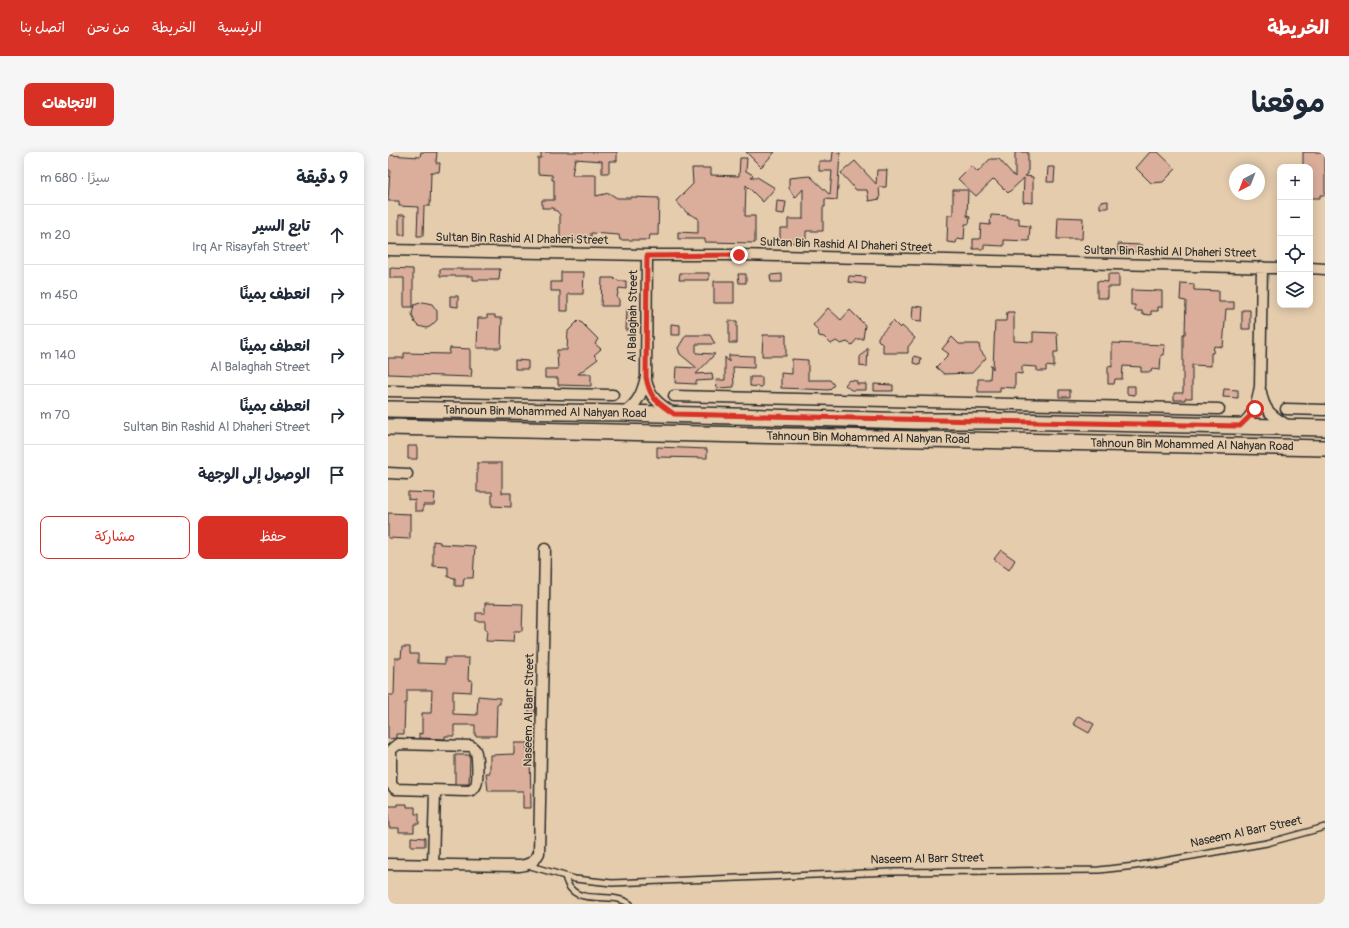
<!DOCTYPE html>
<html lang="ar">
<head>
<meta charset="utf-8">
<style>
  body { margin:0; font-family:Pangolin,"Playpen Sans Arabic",sans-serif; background:#f6f6f7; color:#1f2937; direction:rtl }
  .controls { position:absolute; right:12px; top:12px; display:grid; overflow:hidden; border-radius:8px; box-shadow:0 2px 10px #0003 }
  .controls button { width:36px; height:36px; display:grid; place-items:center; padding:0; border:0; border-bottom:1px solid #e0e1e3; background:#fff; color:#1f2937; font:20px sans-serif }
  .compass { position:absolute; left:841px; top:12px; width:36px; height:36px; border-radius:50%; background:#fff; box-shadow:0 2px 10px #0003; rotate:222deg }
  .stop { position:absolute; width:12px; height:12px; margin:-9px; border:3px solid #d93025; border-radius:50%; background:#fff }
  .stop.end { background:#d93025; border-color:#fff; box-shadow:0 1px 4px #0008 }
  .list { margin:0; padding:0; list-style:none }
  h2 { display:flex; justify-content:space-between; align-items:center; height:52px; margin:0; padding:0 16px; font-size:17px }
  h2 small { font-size:13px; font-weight:400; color:#747a83 }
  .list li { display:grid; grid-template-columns:26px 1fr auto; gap:12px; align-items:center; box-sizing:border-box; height:60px; padding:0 16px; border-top:1px solid #e0e1e3 }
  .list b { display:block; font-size:15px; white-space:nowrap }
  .list p { margin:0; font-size:13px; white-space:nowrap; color:#747a83 }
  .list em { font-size:13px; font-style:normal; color:#747a83 }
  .actions { display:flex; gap:8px; padding:12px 16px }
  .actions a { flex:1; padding:9px 0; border:1px solid #d93025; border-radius:8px; text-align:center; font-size:14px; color:#d93025 }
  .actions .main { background:#d93025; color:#fff }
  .icon { flex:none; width:22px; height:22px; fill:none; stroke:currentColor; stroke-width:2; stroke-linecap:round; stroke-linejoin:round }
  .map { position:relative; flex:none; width:937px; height:752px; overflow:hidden; direction:ltr; border-radius:8px }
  header { display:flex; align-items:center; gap:24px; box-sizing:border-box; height:56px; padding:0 20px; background:#d93025; color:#fff }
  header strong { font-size:19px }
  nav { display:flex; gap:22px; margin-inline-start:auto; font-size:14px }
  .intro { display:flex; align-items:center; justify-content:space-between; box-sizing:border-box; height:96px; padding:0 24px }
  h1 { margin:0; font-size:28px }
  .button { padding:10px 18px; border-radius:8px; background:#d93025; color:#fff; font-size:14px; font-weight:700 }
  main { display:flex; gap:24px; padding:0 24px }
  aside { flex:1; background:#fff; border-radius:8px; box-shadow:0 2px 10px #0003 }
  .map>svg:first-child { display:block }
  .building { fill:#dbad9b; stroke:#2b2b2b }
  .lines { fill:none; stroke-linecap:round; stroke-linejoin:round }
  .service-casing { stroke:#2b2b2b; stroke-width:8 }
  .minor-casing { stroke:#2b2b2b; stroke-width:13 }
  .primary-casing { stroke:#2b2b2b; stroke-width:18 }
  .service { stroke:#e4ccad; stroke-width:5 }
  .minor { stroke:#e4ccad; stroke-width:10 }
  .primary { stroke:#e4ccad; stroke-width:15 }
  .route { stroke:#d93025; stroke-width:5 }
  .labels { text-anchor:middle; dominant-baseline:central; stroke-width:3; stroke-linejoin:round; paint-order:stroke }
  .street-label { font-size:12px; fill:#2b2b2b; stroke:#e4ccad }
</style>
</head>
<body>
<header>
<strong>الخريطة</strong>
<nav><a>الرئيسية</a><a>الخريطة</a><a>من نحن</a><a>اتصل بنا</a></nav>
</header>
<div class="intro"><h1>موقعنا</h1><a class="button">الاتجاهات</a></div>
<main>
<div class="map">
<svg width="937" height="752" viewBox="0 0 937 752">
  <rect width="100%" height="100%" fill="#e4ccad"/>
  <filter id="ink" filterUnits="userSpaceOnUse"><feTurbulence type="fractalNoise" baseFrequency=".025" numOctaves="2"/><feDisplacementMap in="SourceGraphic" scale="8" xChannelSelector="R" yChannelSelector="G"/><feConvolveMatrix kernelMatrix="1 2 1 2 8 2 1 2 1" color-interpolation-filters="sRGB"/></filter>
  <g filter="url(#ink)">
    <!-- building -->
    <path class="building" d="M33,0H49L48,11H52L51,20H43L42,54H36L35,84H29L30,55L11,54V49H0L2,18H0V3L32,5Z
      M153,0H229V9H221V21H214V9L187,7L184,23H208V44L221,41L229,46H243V45L271,46L270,83H262L261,88H232L231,83L203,81V89H172V63L169,59L166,58V56H154V48H166V28H164V23L150,22V6H153Z
      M358,0H387L373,15Z
      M445,0L452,1L449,48L437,47V55H435V79H418V91L392,90V76H400V67H415V37L407,46L401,36V26L422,24L442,43L444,19H431V9H444Z
      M627,0H640V22L637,24L645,25V51L635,50L636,26L620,41L606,27L588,44L570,27L583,14L590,20L602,7H611L627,25Z
      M762,0H770L788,17L775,30L763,31L748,16Z
      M915,0H937V43H932V46H922V15L915,14Z
      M352,6H359L358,19L365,23L363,25H369L387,36L375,50L358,33L357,64H367V91L317,90V87H290V80L310,81V66L299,61L288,49L305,32L304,16H323V23L351,24Z
      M467,9L488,32L489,18H499L498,35H491L492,47L481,49L479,38H468L453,21Z
      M660,15H667L666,30H659Z
      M565,38H580L579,64L582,65L581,72H577L576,88L569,87L568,91L559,90L560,63H565Z
      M389,49L398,50L396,62L388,61Z
      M720,49V56H712V50Z
      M11,63H17V83H11Z
      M603,63L620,64L619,66H631V73L642,74L641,89L616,88V94L596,93V97H585V87H592L593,72L602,73Z
      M670,65L695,66L694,87H669Z
      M730,92L754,93V100L730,99Z
      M2,116L25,117V155H16V126H2Z
      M52,117H112L111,128H85V124H52Z
      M173,120H196L195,142H180V159H172V139H163V130H173Z
      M292,121H321V128H291Z
      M350,122H358V131H351Z
      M394,122V130H383L382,123Z
      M720,122H731V135H720V146H709V129L720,130Z
      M461,124L478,125L477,132L460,130Z
      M214,126H227L226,127L230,128V129H238V137L231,136L229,145L231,148V154H213Z
      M326,129H346V151H326Z
      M793,131L806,132V138L831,139V150H846V157H838L835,195L826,194L825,201H823V214L804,213V246H797V248H786V241H795V182H797L798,149L792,148Z
      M743,138L774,139V155H770V159H763V163L754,162V159H747V153H743Z
      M62,144H70V155L62,154Z
      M35,150L44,152L49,159V168L43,174L39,176L30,174L27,171L24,162L26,153Z
      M525,154L535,155L534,169L524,168Z
      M440,156L453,168L462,158L477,173L475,187H469L464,193L459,190L453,192L448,189L443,192L436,185L431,184L430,178L425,173Z
      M239,157L247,158L246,178H238Z
      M854,158H862V177H854Z
      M619,160H626V189L645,190V180L669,181L670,200H666V215L658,214V219H649V215L634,214V222L627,221V236L612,235V240H590V227H602L603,213L605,217L607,169H618Z
      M99,163H107V166H114L113,196H89L90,166H99Z
      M191,168L210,187L207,192L213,197L206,203L210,207L190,222H203V234L170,233V226H157V217H170L169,198H179L180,179Z
      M341,169H349V191H341Z
      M505,169L512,176L514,174L527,186L520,195V201H495V193L490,188V185Z
      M283,172L292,173V183H283Z
      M298,183H322L327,192H308V201L327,202L308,222L324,221L325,228L308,229V232L287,231L288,215L309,216L292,202L290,196Z
      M375,183H398V204H374Z
      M564,185L571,192H591L592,198L598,206L584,221L556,222L548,215L561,202L554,197Z
      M724,191L777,193L776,203H773L772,218L764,217L763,220H753V215L735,214L734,227H727L726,232H720V214L724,215Z
      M62,196L82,197V217H84L83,225L0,222V206H16V201L61,202Z
      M480,196L479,215L472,214V205Z
      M341,203L366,204V216L345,215L346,235L329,236L328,228H337V205L341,210Z
      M526,204L533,206L532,213L525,211Z
      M404,207L420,208V228H442L446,233L441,238L393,236V221L404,222Z
      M127,208L140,209V217H127Z
      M362,225H374V235L362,234Z
      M461,228L469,229V232H478V238H463L457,233Z
      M486,232L505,233V239H486Z
      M739,234H747V243L739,242Z
      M836,237L850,238V246L835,245Z
      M671,238H682V245H671Z
      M20,294H29V307H20Z
      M269,295L319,297V306L269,305Z
      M89,311H114V341H123V355L104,354V340H89Z
      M20,340L47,341L46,353H35V359H27V348L20,347Z
      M0,361L22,362V387L0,386Z
      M45,389L52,390V392L87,394L85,426H76L75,434H67V426L60,425V415L45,414Z
      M613,398L627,408L621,418L606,407Z
      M97,451L135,452L134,479H126L125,490L98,489L99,478H97V469H88V461H97Z
      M14,495H22V502H30V511L57,512V506H81L80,528H84L83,540L65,539V562L89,563L90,544L112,546V552H109L108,584H87V573H66V584H57V587L31,586V581L34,582V561H43L44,538H19V551H17L16,582H8V586L0,587V543H6L7,506H13Z
      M141,546H148L147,561H141Z
      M690,564L706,572L701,581L685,572Z
      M126,591H139V600L142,601L143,656H135V639H100L98,621H102V603L126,602Z
      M67,603H82L81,632H67Z
      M9,652H19V655H27V662H31V672H26V680H11V676H1L0,654H9Z
      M23,685L37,686V694H23Z"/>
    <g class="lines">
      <defs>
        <path id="service" d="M139,713L187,727L224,731L503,720L711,718L747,714L879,691L937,675
          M177,724C178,729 180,734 184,738C196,751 225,740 242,752"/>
        <path id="minor" d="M0,98L259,103H351L892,116
          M922,116L937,117
          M258,228C262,247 272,252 286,262
          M0,239L225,243
          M873,240C876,260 885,264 900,274
          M286,244L831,257
          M898,257L937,258
          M236,261C250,251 254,242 258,225L259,103
          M852,274C867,262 869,252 872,234L874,115
          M0,321L19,322
          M10,592L83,594C85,596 86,596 87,598C90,603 90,629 88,633C86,638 82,639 78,639L7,637L3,632V598L5,596Z
          M0,712L131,714C141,713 146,710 151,701L157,397
          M45,713L47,639"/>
        <path id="primary" d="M0,257L236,261L528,269H623L937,276
          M0,275L937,296"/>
      </defs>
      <!-- service casing -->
      <use href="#service" class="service-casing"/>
      <!-- minor casing -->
      <use href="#minor" class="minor-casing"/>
      <!-- primary casing -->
      <use href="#primary" class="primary-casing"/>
      <!-- service -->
      <use href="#service" class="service"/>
      <!-- minor -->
      <use href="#minor" class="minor"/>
      <!-- primary -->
      <use href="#primary" class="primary"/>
    </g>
  </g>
  <g class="lines" filter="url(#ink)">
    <!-- route -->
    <path class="route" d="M351,103L259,104L258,225C262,247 269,250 286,262C475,267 663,270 852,274L863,263L867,257"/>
  </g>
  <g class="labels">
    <!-- street labels -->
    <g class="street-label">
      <text transform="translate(134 87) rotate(1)">Sultan Bin Rashid Al Dhaheri Street</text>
      <text transform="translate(458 93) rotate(2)">Sultan Bin Rashid Al Dhaheri Street</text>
      <text transform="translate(782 100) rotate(1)">Sultan Bin Rashid Al Dhaheri Street</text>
      <text transform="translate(245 164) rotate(-89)">Al Balaghah Street</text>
      <text transform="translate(157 260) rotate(1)">Tahnoun Bin Mohammed Al Nahyan Road</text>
      <text transform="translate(480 286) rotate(1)">Tahnoun Bin Mohammed Al Nahyan Road</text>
      <text transform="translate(804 293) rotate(1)">Tahnoun Bin Mohammed Al Nahyan Road</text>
      <text transform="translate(141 558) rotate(-89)">Naseem Al Barr Street</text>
      <text transform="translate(858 680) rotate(-12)">Naseem Al Barr Street</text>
      <text transform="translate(539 707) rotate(-1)">Naseem Al Barr Street</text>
    </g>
  </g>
</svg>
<div class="controls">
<button>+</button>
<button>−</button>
<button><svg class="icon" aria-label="locate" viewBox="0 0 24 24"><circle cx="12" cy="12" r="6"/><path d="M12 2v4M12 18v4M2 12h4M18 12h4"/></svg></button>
<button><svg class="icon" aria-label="layers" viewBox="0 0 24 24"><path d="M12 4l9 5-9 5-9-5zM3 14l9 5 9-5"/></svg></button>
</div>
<svg class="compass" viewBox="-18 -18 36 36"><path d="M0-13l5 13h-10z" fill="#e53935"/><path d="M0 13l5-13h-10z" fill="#747a83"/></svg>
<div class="stop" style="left:867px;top:257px"></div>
<div class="stop end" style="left:351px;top:103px"></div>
</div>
<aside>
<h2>9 دقيقة<small>سيرًا · 680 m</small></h2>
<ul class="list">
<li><svg class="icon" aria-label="ahead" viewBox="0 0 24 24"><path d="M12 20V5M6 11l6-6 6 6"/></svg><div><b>تابع السير</b><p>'Irq Ar Risayfah Street</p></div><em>20 m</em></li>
<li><svg class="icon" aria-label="right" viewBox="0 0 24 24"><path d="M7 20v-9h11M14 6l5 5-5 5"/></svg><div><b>انعطف يمينًا</b></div><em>450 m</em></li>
<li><svg class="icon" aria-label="right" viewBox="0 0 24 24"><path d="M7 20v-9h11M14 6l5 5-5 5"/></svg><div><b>انعطف يمينًا</b><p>Al Balaghah Street</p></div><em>140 m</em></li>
<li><svg class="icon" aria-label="right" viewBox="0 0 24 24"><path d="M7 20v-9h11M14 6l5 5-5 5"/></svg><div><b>انعطف يمينًا</b><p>Sultan Bin Rashid Al Dhaheri Street</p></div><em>70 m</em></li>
<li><svg class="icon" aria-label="arrive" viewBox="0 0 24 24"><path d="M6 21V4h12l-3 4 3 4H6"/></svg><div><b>الوصول إلى الوجهة</b></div></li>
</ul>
<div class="actions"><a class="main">حفظ</a><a>مشاركة</a></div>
</aside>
</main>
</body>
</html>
